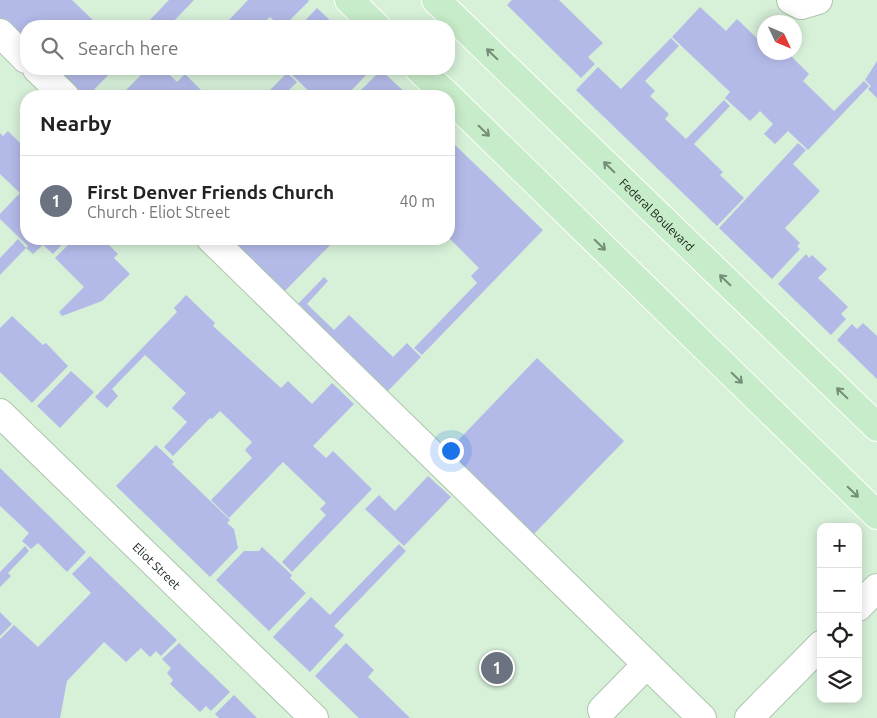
<!DOCTYPE html>
<html lang="en">
<head>
<meta charset="utf-8">
<style>
  body { margin:0; font-family:Ubuntu,sans-serif; background:#f6f6f6; color:#222 }
  .controls { position:absolute; right:15px; bottom:15px; display:grid; overflow:hidden; border-radius:10px; box-shadow:0 2px 12px #0003 }
  .controls button { width:45px; height:45px; display:grid; place-items:center; padding:0; border:0; border-bottom:1px solid #e0e0e0; background:#fff; color:#222; font:25px sans-serif }
  .compass { position:absolute; left:757px; top:15px; width:45px; height:45px; border-radius:50%; background:#fff; box-shadow:0 2px 12px #0003; rotate:134deg }
  .you { position:absolute; left:450px; top:450px; width:18px; height:18px; margin:-12px; border:4px solid #fff; border-radius:50%; background:#1a73e8; box-shadow:0 0 0 8px #1a73e833 }
  .badge { display:grid; place-items:center; width:32px; height:32px; border-radius:50%; background:#b45309; color:#fff; font-size:16px; font-weight:700 }
  .pin { position:absolute; translate:-50% -50%; border:2px solid #fff; box-shadow:0 1px 5px #0006 }
  .list { margin:0; padding:0; list-style:none }
  h2 { display:flex; justify-content:space-between; align-items:center; height:65px; margin:0; padding:0 20px; font-size:21px }
  h2 small { font-size:16px; font-weight:400; color:#767676 }
  .list li { display:grid; grid-template-columns:32px 1fr auto; gap:15px; align-items:center; box-sizing:border-box; height:90px; padding:0 20px; border-top:1px solid #e0e0e0 }
  .list b { display:block; font-size:19px; white-space:nowrap }
  .list p { margin:0; font-size:16px; white-space:nowrap; color:#767676 }
  .list em { font-size:16px; font-style:normal; color:#767676 }
  .icon { flex:none; width:28px; height:28px; fill:none; stroke:currentColor; stroke-width:2; stroke-linecap:round; stroke-linejoin:round }
  .map { position:relative; flex:none; width:877px; height:718px; overflow:hidden }
  .search { position:absolute; background:#fff; box-shadow:0 2px 12px #0003; left:20px; top:20px; width:435px; height:55px; display:flex; align-items:center; gap:12px; box-sizing:border-box; padding:0 18px; border-radius:20px; color:#767676; font-size:19px }
  .panel { position:absolute; background:#fff; box-shadow:0 2px 12px #0003; left:20px; top:90px; width:435px; height:155px; border-radius:20px }
  .map>svg:first-child { display:block }
  .green { fill:#b4bae8 }
  .lines { fill:none; stroke-linecap:round; stroke-linejoin:round }
  .minor-casing { stroke:#adc5ae; stroke-width:30 }
  .major-casing { stroke:#fff; stroke-width:30 }
  .minor { stroke:#fff; stroke-width:28 }
  .major { stroke:#c7ecc9; stroke-width:28 }
  .oneway { stroke:#758e77 }
  .labels { text-anchor:middle; dominant-baseline:central; stroke-width:4; stroke-linejoin:round; paint-order:stroke }
  .street-label { font-size:12px; fill:#111a12; stroke:#d7f0d8 }
</style>
</head>
<body>
<div class="map">
<svg width="877" height="718" viewBox="0 0 877 718">
  <rect width="100%" height="100%" fill="#d7f0d8"/>
  <!-- green -->
  <path class="green" d="M0,0H72L98,25L26,26V44L0,19Z
    M169,0H194L169,26H149L147,23Z
    M248,0H308L309,1L284,26H280L270,17L260,26L249,24L236,26L229,20Z
    M512,0H559L603,43L588,57L595,64L581,78L507,5Z
    M700,7L726,31L737,19L764,45V52L772,53L776,56L779,53H788L809,74L803,81L834,111L864,81L869,86L808,150L788,131L775,144L764,134L773,124L760,111L750,121L725,98L730,92L672,37Z
    M317,8L336,26H300Z
    M671,38L679,46L645,81L655,91L650,96L669,114L665,119L686,139L724,100L730,106L694,144L723,172L720,175L744,198L717,226L576,90L598,67L621,89Z
    M877,61V98L868,89L871,86L865,80Z
    M52,69H114L88,96H81Z
    M147,69H164L177,82L185,74L202,91L197,96H120Z
    M289,69H372L346,96H314L287,70Z
    M381,70L409,96H355Z
    M287,73L297,82L283,96H264Z
    M8,131L26,149V239H67L53,254L43,245L33,254L26,248L0,275V258L18,239L26,248L28,246L0,219V214L20,193L0,174V133L3,136Z
    M798,143L806,150L793,164L820,191L785,228L800,243L797,246L800,249L772,279L719,228Z
    M454,144L543,230L422,355L414,348L477,283L471,276L479,268L449,238V148Z
    M74,239H103L118,254L114,258L130,274L102,301L62,316L59,312L84,287L55,258Z
    M237,239H336L278,298L227,249Z
    M806,254L809,258L812,255L827,269L818,278L848,307L841,314L846,319L831,335L778,284Z
    M324,277L328,281L307,304L334,330L349,315L393,357L407,343L421,357L385,394L295,307Z
    M186,295L215,323L213,326L281,388L288,381L312,404L332,383L354,404L313,446L326,458L333,451L372,489L292,572L282,562L326,515L320,509L326,503L283,462L229,518L211,500L252,458L245,450L252,442L220,411L212,419L210,418L173,456L164,447L187,422L172,408L186,393L145,355L112,389L118,396L107,408L95,397L177,312L174,308Z
    M12,316L43,345L46,343L68,366L32,403L0,372V328Z
    M863,323L877,336V379L837,340L852,324L857,329Z
    M537,358L624,441L532,536L446,453Z
    M71,371L94,392L60,428L37,406Z
    M156,445L174,462L172,464L230,520L227,523L234,529L238,548L210,577L116,486Z
    M0,468L86,552L67,572L38,543L31,549L22,541L29,533L0,506Z
    M428,476L451,497L404,546L365,509L379,495L395,511Z
    M399,544L406,551L334,626L344,635L310,672L273,637L311,597L330,615Z
    M25,546L29,551L8,573L11,576L0,587V572Z
    M262,547L292,575L290,578L306,593L269,631L216,580L244,551H259Z
    M90,556L177,640L161,656L156,651L150,657L141,648L126,662L104,642L67,681L60,718H0V639L14,625L38,647L91,593L72,574Z
    M0,612L12,624L0,636Z
    M179,643L230,692L211,711L206,706L200,712L170,684L173,680L167,673L171,668L162,659Z
    M346,643L374,670L368,677L410,718H359L315,676Z
    M234,695L257,718H219L215,714Z"/>
  <g class="lines">
    <defs>
      <g id="minor">
        <path d="M791,0L801,5L818,0"/>
        <path d="M0,33L26,59"/>
        <path d="M37,69L65,96"/>
        <path d="M211,239L702,718"/>
        <path id="s1" d="M0,413L314,718"/>
        <path d="M858,607L877,588"/>
        <path d="M602,710L647,664"/>
        <path d="M749,718L821,645"/>
      </g>
      <g id="major">
        <path d="M349,0L376,26"/>
        <path id="s2" d="M436,0L877,427"/>
        <path d="M419,69L448,96"/>
        <path d="M449,97L877,515"/>
      </g>
    </defs>
    <!-- minor casing -->
    <use href="#minor" class="minor-casing"/>
    <!-- major casing -->
    <use href="#major" class="major-casing"/>
    <!-- minor -->
    <use href="#minor" class="minor"/>
    <!-- major -->
    <use href="#major" class="major"/>
  </g>
  <!-- one-way arrows -->
  <defs><path id="oneway-shaft" d="M-6 0H5M1.5-3L5.5 0L1.5 3" fill="none" stroke-width="1.6" stroke-linecap="round" stroke-linejoin="round" transform="scale(1.25)"/></defs>
  <g class="oneway">
    <use href="#oneway-shaft" transform="translate(492 54) rotate(-136)"/>
    <use href="#oneway-shaft" transform="translate(484 131) rotate(44)"/>
    <use href="#oneway-shaft" transform="translate(609 167) rotate(-136)"/>
    <use href="#oneway-shaft" transform="translate(600 245) rotate(44)"/>
    <use href="#oneway-shaft" transform="translate(725 280) rotate(-136)"/>
    <use href="#oneway-shaft" transform="translate(737 378) rotate(44)"/>
    <use href="#oneway-shaft" transform="translate(842 393) rotate(-136)"/>
    <use href="#oneway-shaft" transform="translate(853 492) rotate(44)"/>
  </g>
  <g class="labels">
    <!-- street labels -->
    <g class="street-label">
      <text stroke="none"><textPath href="#s2" startOffset="308">Federal Boulevard</textPath></text>
      <text stroke="none"><textPath href="#s1" startOffset="219">Eliot Street</textPath></text>
    </g>
  </g>
</svg>
<div class="controls">
<button>+</button>
<button>−</button>
<button><svg class="icon" aria-label="locate" viewBox="0 0 24 24"><circle cx="12" cy="12" r="6"/><path d="M12 2v4M12 18v4M2 12h4M18 12h4"/></svg></button>
<button><svg class="icon" aria-label="layers" viewBox="0 0 24 24"><path d="M12 4l9 5-9 5-9-5zM3 14l9 5 9-5"/></svg></button>
</div>
<svg class="compass" viewBox="-18 -18 36 36"><path d="M0-13l5 13h-10z" fill="#e53935"/><path d="M0 13l5-13h-10z" fill="#767676"/></svg>
<div class="you"></div>
<div class="pin badge" style="left:497px;top:668px;background:#6b7280">1</div>
<div class="search"><svg class="icon" aria-label="search" viewBox="0 0 24 24"><circle cx="10" cy="10" r="6"/><path d="M15 15l6 6"/></svg>Search here</div>
<section class="panel">
<h2>Nearby<small></small></h2>
<ul class="list">
<li><span class="badge" style="background:#6b7280">1</span><div><b>First Denver Friends Church</b><p>Church · Eliot Street</p></div><em>40 m</em></li>
</ul>
</section>
</div>
</body>
</html>
